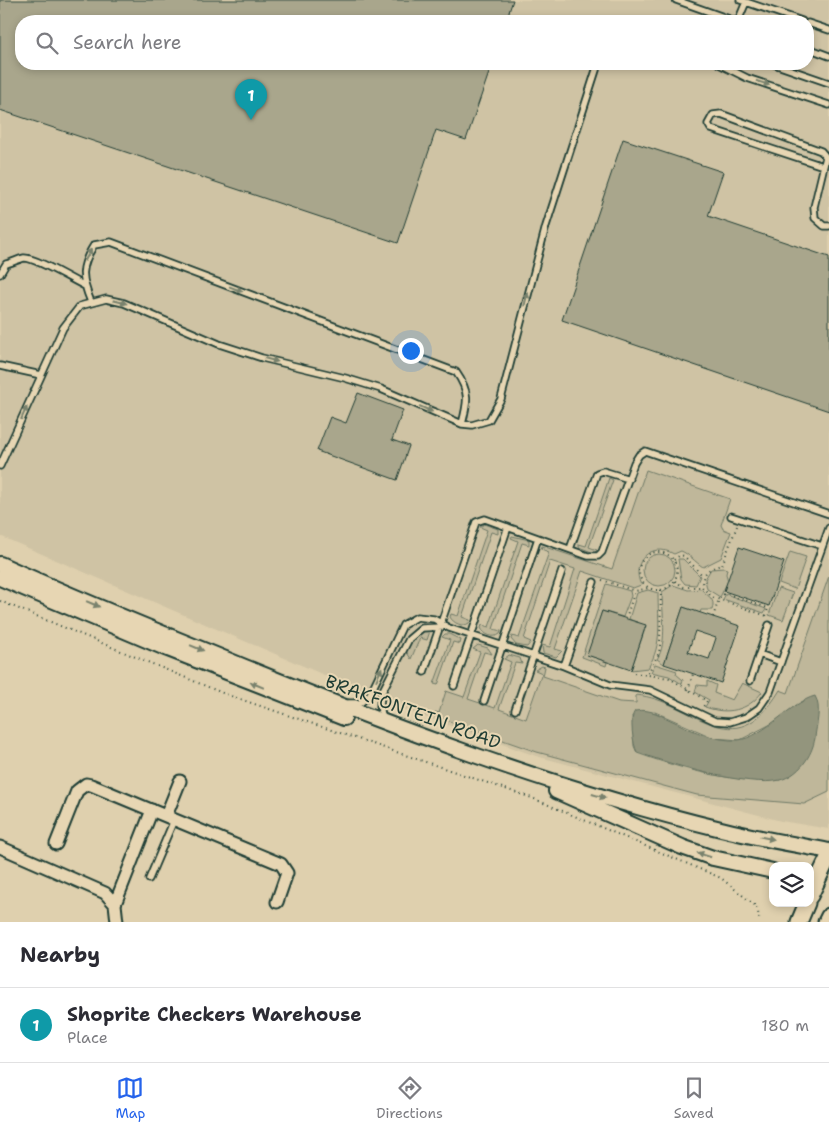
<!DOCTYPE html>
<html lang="en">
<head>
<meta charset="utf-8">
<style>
  body { margin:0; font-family:"Shantell Sans",sans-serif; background:#f2f2f3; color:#2b2b33 }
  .controls { position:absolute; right:15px; bottom:15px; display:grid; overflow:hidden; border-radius:10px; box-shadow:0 2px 8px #0003 }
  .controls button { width:45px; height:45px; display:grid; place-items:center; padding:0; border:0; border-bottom:1px solid #e1e1e2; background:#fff; color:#2b2b33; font:25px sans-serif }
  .you { position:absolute; left:410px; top:350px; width:18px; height:18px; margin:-12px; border:4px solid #fff; border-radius:50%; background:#1a73e8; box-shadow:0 0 0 8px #1a73e833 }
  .badge { display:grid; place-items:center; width:32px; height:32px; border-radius:50%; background:#2563eb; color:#fff; font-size:16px; font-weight:700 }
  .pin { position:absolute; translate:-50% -41px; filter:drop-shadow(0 1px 2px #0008) }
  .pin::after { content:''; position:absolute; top:26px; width:18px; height:15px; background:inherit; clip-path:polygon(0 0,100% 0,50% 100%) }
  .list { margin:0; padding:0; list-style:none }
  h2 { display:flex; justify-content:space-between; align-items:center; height:65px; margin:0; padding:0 20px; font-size:21px }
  h2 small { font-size:16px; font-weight:400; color:#7c7c81 }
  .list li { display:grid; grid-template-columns:32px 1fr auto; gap:15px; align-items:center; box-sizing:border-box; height:75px; padding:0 20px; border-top:1px solid #e1e1e2 }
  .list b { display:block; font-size:19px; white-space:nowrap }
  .list p { margin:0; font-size:16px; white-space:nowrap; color:#7c7c81 }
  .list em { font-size:16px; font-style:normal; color:#7c7c81 }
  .icon { flex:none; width:28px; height:28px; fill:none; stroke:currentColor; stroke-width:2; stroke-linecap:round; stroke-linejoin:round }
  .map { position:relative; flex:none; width:829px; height:922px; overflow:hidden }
  .search { position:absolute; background:#fff; box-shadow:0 2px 8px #0003; left:15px; right:15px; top:15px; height:55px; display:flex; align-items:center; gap:12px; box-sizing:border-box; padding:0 18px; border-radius:20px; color:#7c7c81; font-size:19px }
  .sheet { height:140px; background:#fff }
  nav { display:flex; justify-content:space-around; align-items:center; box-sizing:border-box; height:70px; border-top:1px solid #e1e1e2; background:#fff; font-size:14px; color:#7c7c81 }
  nav a { display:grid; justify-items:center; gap:2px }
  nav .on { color:#2563eb }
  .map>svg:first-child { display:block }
  .built { fill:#cfc3a4; fill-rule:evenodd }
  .green { fill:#bfb79a; stroke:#6f7a67; fill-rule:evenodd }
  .water { fill:#93957d; stroke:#657260 }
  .building { fill:#a9a68c; stroke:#1f3d34; fill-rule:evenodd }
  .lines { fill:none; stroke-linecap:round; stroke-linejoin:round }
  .service-casing { stroke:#1f3d34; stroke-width:9 }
  .minor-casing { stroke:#1f3d34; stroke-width:15 }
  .tertiary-casing { stroke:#1f3d34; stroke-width:18 }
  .secondary-casing { stroke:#1f3d34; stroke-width:19 }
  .path { stroke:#1f3d34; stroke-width:2; stroke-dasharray:1 4; stroke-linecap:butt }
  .service { stroke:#e7d6b3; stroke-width:5.5 }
  .minor { stroke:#e7d6b3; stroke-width:11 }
  .tertiary { stroke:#e7d6b3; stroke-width:14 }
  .secondary { stroke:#e7d6b3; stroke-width:15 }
  .oneway { fill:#79826d }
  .labels { text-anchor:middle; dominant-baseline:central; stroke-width:4; stroke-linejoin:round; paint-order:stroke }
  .street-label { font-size:18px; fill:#1f3d34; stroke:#e7d6b3 }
</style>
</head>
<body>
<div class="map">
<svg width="829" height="922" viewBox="0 0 829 922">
  <rect width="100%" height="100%" fill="#dfd0ae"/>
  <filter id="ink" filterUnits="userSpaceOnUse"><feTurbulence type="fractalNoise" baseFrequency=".02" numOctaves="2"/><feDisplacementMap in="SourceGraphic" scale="10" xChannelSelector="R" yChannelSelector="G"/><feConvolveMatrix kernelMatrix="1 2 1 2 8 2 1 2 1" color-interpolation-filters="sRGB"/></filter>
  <g filter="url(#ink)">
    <!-- built -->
    <path class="built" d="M0,0H829V829L781,821L536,756L408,711L0,536ZM21,21H808V64H21Z"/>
    <!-- green -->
    <path class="green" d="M646,470L730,499L721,525L723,529L731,532L721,558L703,567C695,562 689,554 681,551L674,554C651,541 630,562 641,585L633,588L582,571L555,649L562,651L556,657L543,653L542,645L550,647L575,569L550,561L524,639L531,642L527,647L516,645L511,639L512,636L519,638L549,552L541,549L542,546L612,569Z
      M609,478L613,480L589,547L597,550L594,553L579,547V544L586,546Z
      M484,524L498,529V534L491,532L462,617L470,620L469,623C463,628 453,623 450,617L451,614L458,616L487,530L480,527Z
      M512,536L529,540V545L522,543L493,629L501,631L500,634C494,639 484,635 481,628L482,625L489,627L518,541L511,538Z
      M790,552L806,557L795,589L779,583Z
      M643 570a16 16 0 1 1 32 0a16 16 0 1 1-32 0Z
      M678,559H683L700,576L696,585L685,584L681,579Z
      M724,568L727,569L726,574L728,581L720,597L707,589L705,579L711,569Z
      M829,576V792L804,804L697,795L537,752L434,716L435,712L439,713L446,691L464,697L480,652L473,649L478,645L488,648L492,654L484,652L468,699L495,708L511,662L504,659L509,655L520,658L522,664L515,663L499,709L526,719L542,673L535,670L542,666L545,667L543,676L619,702L636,703V695C694,700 732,769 780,690L788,693ZM798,704L780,780C733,783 681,769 637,753L634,746L632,716L655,712L714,738L740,740L773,723Z
      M606,584L630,591L631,596L623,617L602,611L588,655L607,662L606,666L582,657Z
      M673,585L688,590L701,589C708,597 716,598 712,610H701L700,613L683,607L664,664L657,659C668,643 662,611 662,592Z
      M778,588L793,593L783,620L769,615Z
      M648,590L658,593C658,622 663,643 648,668L631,670L646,626L629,619L637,593Z
      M726,594L766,609L764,613L723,599Z
      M425,631H430L427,640L420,638L411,659L406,651L411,640Z
      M445,634H449L461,640L460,644L453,642L438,685L434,684L450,640L442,637Z
      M655,664L677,671L676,674L683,680L682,684L669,676L651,672Z
      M707,681L716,685L714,693L732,700L742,683L762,692C748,711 727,715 705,707L709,700L695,692L697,685L707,686Z"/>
    <!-- water -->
    <path class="water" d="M815,696C822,708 816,725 815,738C812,756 799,775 780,780C750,788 668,764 637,752C633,745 629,717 635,711C651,708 661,716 675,722C695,732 715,741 738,740C763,738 791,702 815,696Z"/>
    <!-- building -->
    <path class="building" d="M0,0H513L506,21H21V64H492L466,140L436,130L398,243L0,110Z
      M623,139L723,172L708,216L829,257V411L562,320Z
      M358,393L403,410L392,440L409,446L397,480L317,451L330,417L346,423Z
      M739,547L784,562L769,606L724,591Z
      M683,607L740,626L721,683L664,664ZM695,631L716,638L709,659L688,652Z
      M602,611L646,625L631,670L587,655Z"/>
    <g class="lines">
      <defs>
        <path id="service" d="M676,0L735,21
          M740,0L802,21
          M738,21L746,2
          M808,23L829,30
          M808,48L829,56
          M719,64L747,78L829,105
          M774,64L829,83
          M823,166L711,129L708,124L713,115L721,114L821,151L826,157L814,207L815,218L824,226H829
          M0,274L6,264C11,263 19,259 24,258C35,257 72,280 85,286
          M91,302C81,278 80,267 94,245L111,242L456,372C470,392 468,401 462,424
          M0,366L41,375
          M0,466L63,328L80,306L106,299L124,303L219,344L262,358L345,378L381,389L462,424L472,425L489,420L501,399L546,226L598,64
          M731,516L822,546
          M570,549L597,473L603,471L629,479
          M759,654L781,662
          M564,666L594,582
          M424,672L476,522L485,519L588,556H598L602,552L634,463L639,455L645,451L829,514
          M750,681L769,625
          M454,686L508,527
          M484,701L538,538
          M349,703H360L369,696L403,625L417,617L434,619L449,628L564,666L610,685L650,690L715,721L730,722L746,717L759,708L770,692L829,528
          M515,710L562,571
          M383,720L380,706L381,694L409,639L422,628L442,627
          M149,879L174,820"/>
        <path id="minor" d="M166,816L180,781
          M56,844L77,791L86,784L91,785L281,864L287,873L277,902
          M0,847L105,893L115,904L117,922
          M115,904L152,810"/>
        <path id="tertiary" d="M0,564C75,598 151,629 228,660C388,726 552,788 721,829C756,838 793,844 829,851
          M0,578L163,647L344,718
          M556,791L682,847L713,858L773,871"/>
        <path id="secondary" d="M810,896L829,856
          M799,922L807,903
          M826,922L829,916"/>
      </defs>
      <!-- service casing -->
      <use href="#service" class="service-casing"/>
      <!-- minor casing -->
      <use href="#minor" class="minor-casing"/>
      <!-- tertiary casing -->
      <use href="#tertiary" class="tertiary-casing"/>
      <!-- secondary casing -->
      <use href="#secondary" class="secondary-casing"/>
      <!-- path -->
      <path class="path" d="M737,526L722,565C709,568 702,572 702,587L712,597L767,616
        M639 571a19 19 0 1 1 38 0a19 19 0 1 1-38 0Z
        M674,560L680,555L684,556L703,576
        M602,580L635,591
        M675,581L684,587H702
        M0,601L225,694L532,798L721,878L757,907L760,922
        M713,617L719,599L725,593L768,608L766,616
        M626,618L635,591L649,588
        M634,673L669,678L707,701L703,707
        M648,673L659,653L660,645L661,590
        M688,690L693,674"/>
      <!-- service -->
      <use href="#service" class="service"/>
      <!-- minor -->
      <use href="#minor" class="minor"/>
      <!-- tertiary -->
      <use href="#tertiary" class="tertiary"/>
      <!-- secondary -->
      <use href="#secondary" class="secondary"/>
    </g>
    <!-- one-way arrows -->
    <defs><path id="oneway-solid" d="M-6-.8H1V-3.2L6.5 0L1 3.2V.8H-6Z" transform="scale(1.25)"/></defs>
    <g class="oneway">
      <use href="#oneway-solid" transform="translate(763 83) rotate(18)"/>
      <use href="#oneway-solid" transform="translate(88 255) rotate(-61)"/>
      <use href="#oneway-solid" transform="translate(236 289) rotate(21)"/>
      <use href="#oneway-solid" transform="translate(526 299) rotate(-77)"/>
      <use href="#oneway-solid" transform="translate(120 302) rotate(14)"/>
      <use href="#oneway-solid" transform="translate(271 360) rotate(15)"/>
      <use href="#oneway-solid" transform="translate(426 409) rotate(24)"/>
      <use href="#oneway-solid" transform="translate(24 413) rotate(-66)"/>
      <use href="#oneway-solid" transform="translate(93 604) rotate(23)"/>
      <use href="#oneway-solid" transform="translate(197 648) rotate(22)"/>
      <use href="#oneway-solid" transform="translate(379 674) rotate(-67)"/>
      <use href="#oneway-solid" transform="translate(257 685) rotate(-158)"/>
      <use href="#oneway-solid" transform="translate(599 796) rotate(16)"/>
      <use href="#oneway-solid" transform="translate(767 838) rotate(11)"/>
      <use href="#oneway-solid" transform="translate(704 855) rotate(-162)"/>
    </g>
  </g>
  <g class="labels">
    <!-- street labels -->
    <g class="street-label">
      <text transform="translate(413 712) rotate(20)">BRAKFONTEIN ROAD</text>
    </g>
  </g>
</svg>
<div class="controls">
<button><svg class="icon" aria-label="layers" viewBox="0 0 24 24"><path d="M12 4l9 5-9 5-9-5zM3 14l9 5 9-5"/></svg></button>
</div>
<div class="you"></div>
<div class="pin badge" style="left:251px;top:120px;background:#0f9aa8">1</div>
<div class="search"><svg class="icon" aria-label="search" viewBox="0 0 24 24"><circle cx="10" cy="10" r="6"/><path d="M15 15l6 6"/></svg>Search here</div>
</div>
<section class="sheet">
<h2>Nearby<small></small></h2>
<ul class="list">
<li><span class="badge" style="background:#0f9aa8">1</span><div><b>Shoprite Checkers Warehouse</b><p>Place</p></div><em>180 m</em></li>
</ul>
</section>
<nav>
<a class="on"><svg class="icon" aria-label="map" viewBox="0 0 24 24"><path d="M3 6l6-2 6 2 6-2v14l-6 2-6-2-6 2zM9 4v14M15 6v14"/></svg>Map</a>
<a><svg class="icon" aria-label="directions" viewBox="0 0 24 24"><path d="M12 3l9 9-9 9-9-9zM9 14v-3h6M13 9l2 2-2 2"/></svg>Directions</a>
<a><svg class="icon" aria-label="saved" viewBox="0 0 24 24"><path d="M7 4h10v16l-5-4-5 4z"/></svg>Saved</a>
</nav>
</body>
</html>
